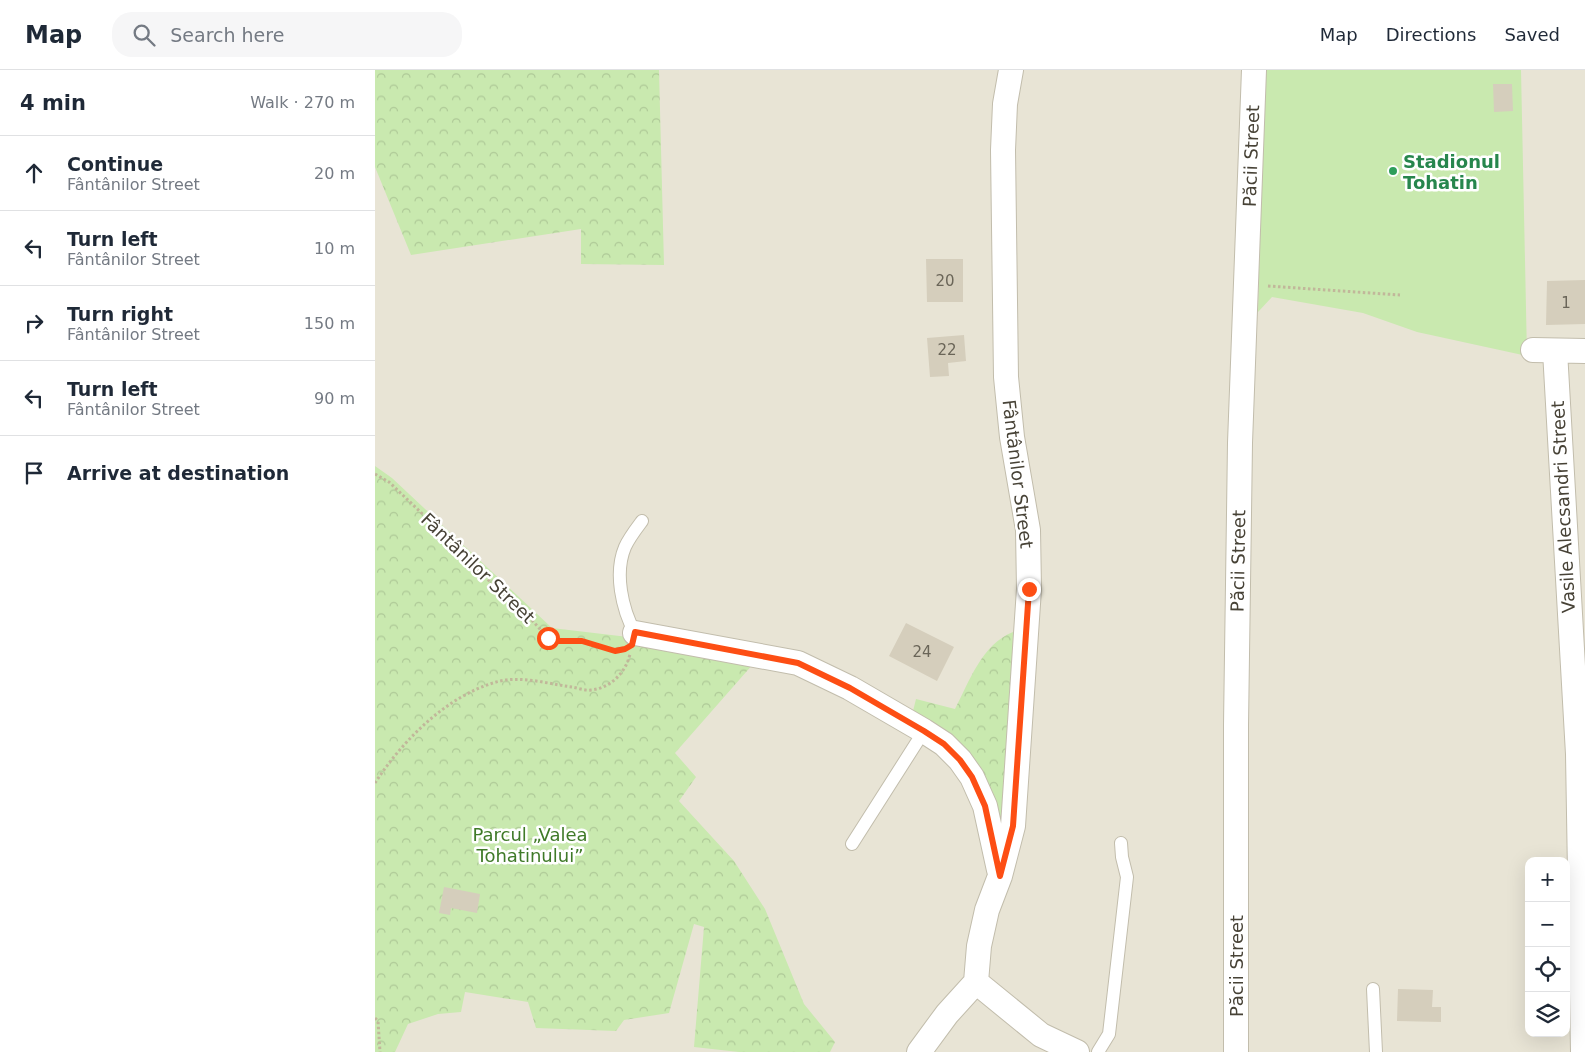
<!DOCTYPE html>
<html lang="en">
<head>
<meta charset="utf-8">
<style>
  body { margin:0; font-family:"DejaVu Sans",sans-serif; background:#f6f6f7; color:#1f2937 }
  .controls { position:absolute; right:15px; bottom:15px; display:grid; overflow:hidden; border-radius:10px; box-shadow:0 5px 20px #0002 }
  .controls button { width:45px; height:45px; display:grid; place-items:center; padding:0; border:0; border-bottom:1px solid #e0e1e3; background:#fff; color:#1f2937; font:25px sans-serif }
  .stop { position:absolute; width:15px; height:15px; margin:-11px; border:4px solid #fd4e14; border-radius:50%; background:#fff }
  .stop.end { background:#fd4e14; border-color:#fff; box-shadow:0 1px 5px #0008 }
  .list { margin:0; padding:0; list-style:none }
  h2 { display:flex; justify-content:space-between; align-items:center; height:65px; margin:0; padding:0 20px; font-size:21px }
  h2 small { font-size:16px; font-weight:400; color:#747a83 }
  .list li { display:grid; grid-template-columns:32px 1fr auto; gap:15px; align-items:center; box-sizing:border-box; height:75px; padding:0 20px; border-top:1px solid #e0e1e3 }
  .list b { display:block; font-size:19px; white-space:nowrap }
  .list p { margin:0; font-size:16px; white-space:nowrap; color:#747a83 }
  .list em { font-size:16px; font-style:normal; color:#747a83 }
  .icon { flex:none; width:28px; height:28px; fill:none; stroke:currentColor; stroke-width:2; stroke-linecap:round; stroke-linejoin:round }
  .map { position:relative; flex:none; width:1210px; height:982px; overflow:hidden }
  header { display:flex; align-items:center; gap:30px; box-sizing:border-box; height:70px; padding:0 25px; background:#fff; border-bottom:1px solid #e0e1e3 }
  header strong { font-size:24px }
  nav { display:flex; gap:28px; margin-inline-start:auto; font-size:18px }
  .search { width:350px; height:45px; background:#f6f6f7; display:flex; align-items:center; gap:12px; box-sizing:border-box; padding:0 18px; border-radius:20px; color:#747a83; font-size:19px }
  main { display:flex }
  aside { flex:1; background:#fff }
  .map>svg:first-child { display:block }
  .residential { fill:#e8e4d5; fill-rule:evenodd }
  .forest { fill:url(#forest-crowns) }
  .garden { fill:#c9e9af }
  .building { fill:#d5cebc }
  .lines { fill:none; stroke-linecap:round; stroke-linejoin:round }
  .lane-casing { stroke:#c2bdac; stroke-width:14 }
  .street-casing { stroke:#c2bdac; stroke-width:26 }
  .path { stroke:#c1b79a; stroke-width:3; stroke-dasharray:2.5 2.5; stroke-linecap:butt }
  .lane { stroke:#fff; stroke-width:12 }
  .street { stroke:#fff; stroke-width:24 }
  .route { stroke:#fd4e14; stroke-width:6 }
  .leisure-dot { fill:#2e9e5b; stroke:#fff; stroke-width:2 }
  .labels { text-anchor:middle; dominant-baseline:central; stroke-width:5; stroke-linejoin:round; paint-order:stroke }
  .number-label { font-size:15px; fill:#6a6558 }
  .street-label { font-size:18px; fill:#474236; stroke:#fff }
  .leisure-label { font-size:18px; font-weight:bold; fill:#27864d; stroke:#fff; text-anchor:start }
  .park-label { font-size:18px; fill:#3f7a28; stroke:#fff }
</style>
</head>
<body>
<header>
<strong>Map</strong>
<div class="search"><svg class="icon" aria-label="search" viewBox="0 0 24 24"><circle cx="10" cy="10" r="6"/><path d="M15 15l6 6"/></svg>Search here</div>
<nav><a>Map</a><a>Directions</a><a>Saved</a></nav>
</header>
<main>
<aside>
<h2>4 min<small>Walk · 270 m</small></h2>
<ul class="list">
<li><svg class="icon" aria-label="ahead" viewBox="0 0 24 24"><path d="M12 20V5M6 11l6-6 6 6"/></svg><div><b>Continue</b><p>Fântânilor Street</p></div><em>20 m</em></li>
<li><svg class="icon" aria-label="left" viewBox="0 0 24 24"><path d="M17 20v-9H6M10 6l-5 5 5 5"/></svg><div><b>Turn left</b><p>Fântânilor Street</p></div><em>10 m</em></li>
<li><svg class="icon" aria-label="right" viewBox="0 0 24 24"><path d="M7 20v-9h11M14 6l5 5-5 5"/></svg><div><b>Turn right</b><p>Fântânilor Street</p></div><em>150 m</em></li>
<li><svg class="icon" aria-label="left" viewBox="0 0 24 24"><path d="M17 20v-9H6M10 6l-5 5 5 5"/></svg><div><b>Turn left</b><p>Fântânilor Street</p></div><em>90 m</em></li>
<li><svg class="icon" aria-label="arrive" viewBox="0 0 24 24"><path d="M6 21V4h12l-3 4 3 4H6"/></svg><div><b>Arrive at destination</b></div></li>
</ul>
</aside>
<div class="map">
<svg width="1210" height="982" viewBox="0 0 1210 982">
  <defs>
    <pattern id="forest-crowns" width="20" height="18" patternUnits="userSpaceOnUse" patternTransform="scale(1.25)"><rect width="20" height="18" fill="#c9e9af"/><path d="M2 6a3 3 0 1 1 6 0M12 15a3 3 0 1 1 6 0" fill="none" stroke="#aec997"/></pattern>
  </defs>
  <rect width="100%" height="100%" fill="#f4f1e7"/>
  <!-- residential -->
  <path class="residential" d="M0,0H1210V982H0ZM1154,791H1191V963H1154Z"/>
  <!-- forest -->
  <path class="forest" d="M0,0H284L289,195L206,194V159L36,185L0,97Z
    M0,396L17,408L177,558L253,567L379,593L300,683L321,707L304,731L359,791L390,839L429,934L460,972L455,982H364L319,977L329,857L319,854L294,943L249,950L241,961L161,958L153,932L90,922L86,942L63,944L33,954L20,982H0Z
    M638,562L634,749L627,780L594,689L569,659L537,645L541,629L580,639C594,612 607,574 638,562Z"/>
  <!-- garden -->
  <path class="garden" d="M889,0H1146L1152,286L1042,262L988,243L897,227L883,242Z"/>
  <!-- building -->
  <path class="building" d="M1118,14H1137L1138,41L1119,42Z
    M551,189H588V232H552Z
    M1210,210V254L1171,255L1172,211Z
    M589,265L591,291L573,293L574,306L555,307L552,268Z
    M531,553L579,577L562,611L514,586Z
    M69,817L105,824L102,843L76,838L75,845L64,843Z
    M1023,919L1058,920L1057,937H1066V952L1022,951Z"/>
  <g class="lines">
    <defs>
      <path id="lane" d="M260,563C247,539 239,503 250,477C254,468 261,459 267,451
        M477,774L549,661
        M998,919L1001,982
        M723,982L734,964L752,807L747,787L746,773"/>
      <path id="street" d="M1158,280L1210,281
        M1180,281L1203,684L1208,982
        M260,563L423,593L475,618L549,661L569,674L585,690L597,707L610,736L624,800
        M601,912L604,876L612,840L625,806L638,756L654,519L653,460L637,367L631,307L628,80L630,34L636,0
        M601,912L666,965L702,982
        M544,982L572,944L601,912
        M861,982V655L865,373L879,0"/>
    </defs>
    <!-- lane casing -->
    <use href="#lane" class="lane-casing"/>
    <!-- street casing -->
    <use href="#street" class="street-casing"/>
    <!-- path -->
    <path class="path" d="M893,216L1025,225
      M0,404L14,412L78,473L123,520L146,538L173,568L180,571H207L240,581L246,580
      M0,713C28,670 73,624 125,611C148,606 174,614 197,617C203,618 210,621 216,620C236,618 251,602 255,584
      M0,948L3,951L5,982"/>
    <!-- lane -->
    <use href="#lane" class="lane"/>
    <!-- street -->
    <use href="#street" class="street"/>
  </g>
  <g class="lines">
    <!-- route -->
    <path class="route" d="M173,568L180,571H207L240,581L250,579L257,575L260,562L423,593L475,618L549,661L569,674L585,690L597,707L610,736L625,806L638,756L654,519"/>
  </g>
  <!-- markers -->
  <circle class="leisure-dot" cx="1018" cy="101" r="5"/>
  <g class="labels">
    <!-- number labels -->
    <g class="number-label">
      <text x="570" y="211">20</text>
      <text x="1191" y="233">1</text>
      <text x="572" y="280">22</text>
      <text x="547" y="582">24</text>
    </g>
    <!-- street labels -->
    <g class="street-label">
      <text transform="translate(876 86) rotate(-88)">Păcii Street</text>
      <text transform="translate(643 404) rotate(83)">Fântânilor Street</text>
      <text transform="translate(1188 437) rotate(-93)">Vasile Alecsandri Street</text>
      <text transform="translate(863 491) rotate(-89)">Păcii Street</text>
      <text transform="translate(103 498) rotate(44)">Fântânilor Street</text>
      <text transform="translate(861 896) rotate(-90)">Păcii Street</text>
    </g>
    <!-- leisure labels -->
    <g class="leisure-label">
      <text x="1028" y="91">Stadionul<tspan x="1028" dy="21">Tohatin</tspan></text>
    </g>
    <!-- park labels -->
    <g class="park-label">
      <text x="155" y="764">Parcul „Valea<tspan x="155" dy="21">Tohatinului”</tspan></text>
    </g>
  </g>
</svg>
<div class="controls">
<button>+</button>
<button>−</button>
<button><svg class="icon" aria-label="locate" viewBox="0 0 24 24"><circle cx="12" cy="12" r="6"/><path d="M12 2v4M12 18v4M2 12h4M18 12h4"/></svg></button>
<button><svg class="icon" aria-label="layers" viewBox="0 0 24 24"><path d="M12 4l9 5-9 5-9-5zM3 14l9 5 9-5"/></svg></button>
</div>
<div class="stop" style="left:173px;top:568px"></div>
<div class="stop end" style="left:654px;top:519px"></div>
</div>
</main>
</body>
</html>
